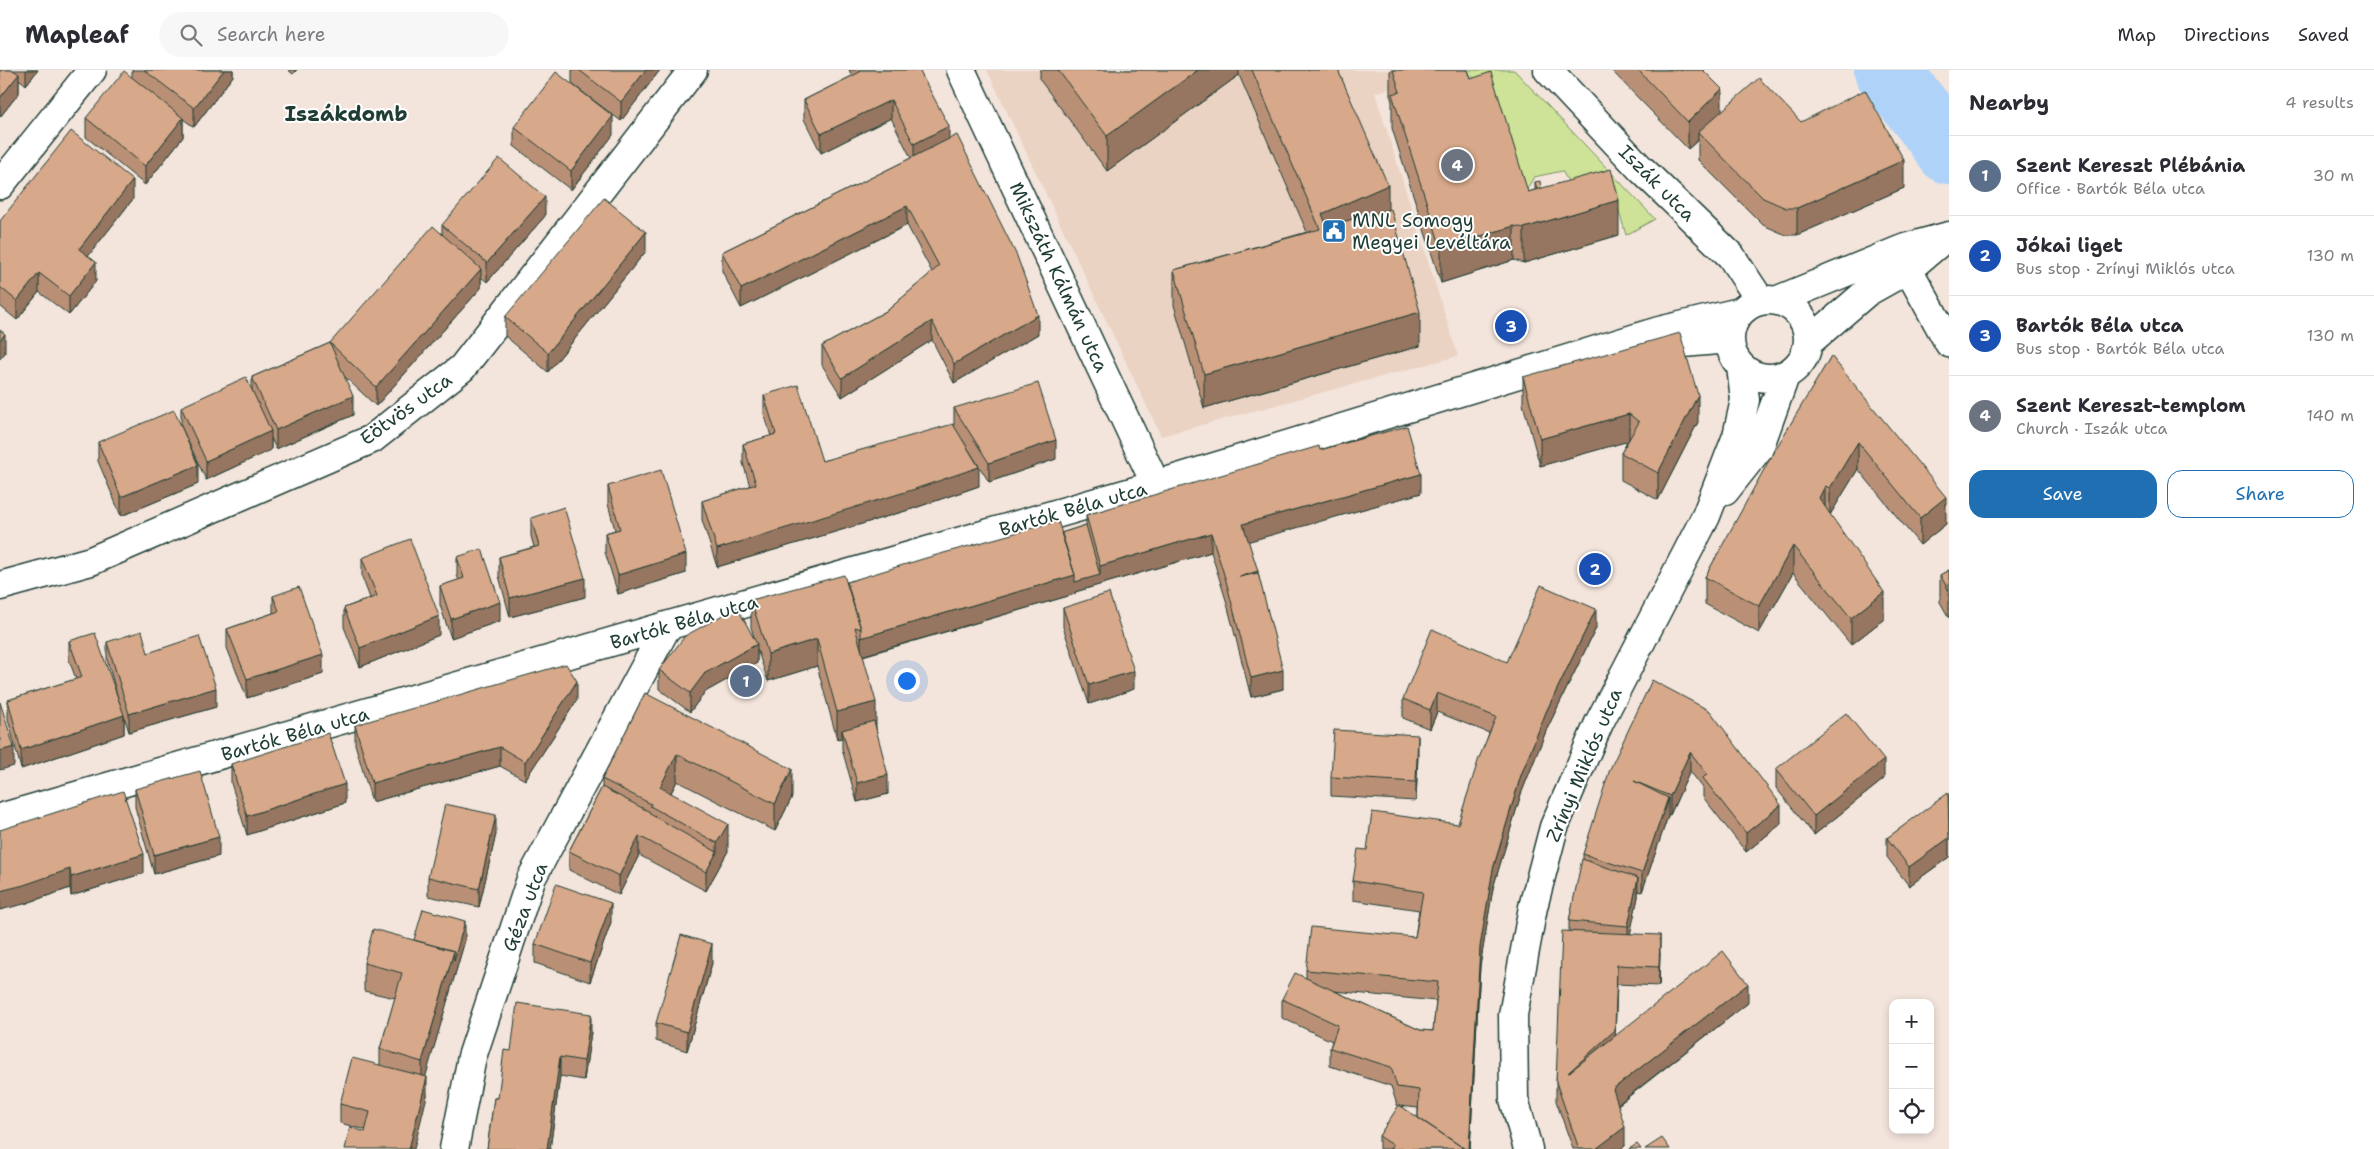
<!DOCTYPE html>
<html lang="en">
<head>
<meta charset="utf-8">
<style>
  body { margin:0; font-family:"Shantell Sans",sans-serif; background:#f7f7f7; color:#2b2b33 }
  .controls { position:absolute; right:15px; bottom:15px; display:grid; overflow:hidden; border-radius:10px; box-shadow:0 2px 8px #0003 }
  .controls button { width:45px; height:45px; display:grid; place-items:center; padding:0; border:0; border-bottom:1px solid #e1e1e2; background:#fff; color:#2b2b33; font:25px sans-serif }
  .you { position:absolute; left:906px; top:610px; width:18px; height:18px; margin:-12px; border:4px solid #fff; border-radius:50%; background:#1a73e8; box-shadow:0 0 0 8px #1a73e833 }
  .badge { display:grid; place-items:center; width:32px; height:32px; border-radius:50%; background:#1f6fb2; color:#fff; font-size:16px; font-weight:700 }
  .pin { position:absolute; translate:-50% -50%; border:2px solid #fff; box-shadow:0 1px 5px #0006 }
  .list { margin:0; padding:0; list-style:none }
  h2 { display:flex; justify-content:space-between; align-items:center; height:65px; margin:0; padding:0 20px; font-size:21px }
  h2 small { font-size:16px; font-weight:400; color:#7c7c81 }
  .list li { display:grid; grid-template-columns:32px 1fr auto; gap:15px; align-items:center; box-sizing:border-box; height:80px; padding:0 20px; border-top:1px solid #e1e1e2 }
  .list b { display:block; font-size:19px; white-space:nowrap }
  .list p { margin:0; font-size:16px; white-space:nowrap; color:#7c7c81 }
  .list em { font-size:16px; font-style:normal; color:#7c7c81 }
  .actions { display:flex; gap:10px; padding:15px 20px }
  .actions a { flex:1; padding:11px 0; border:1px solid #1f6fb2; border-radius:15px; text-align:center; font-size:18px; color:#1f6fb2 }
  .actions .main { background:#1f6fb2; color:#fff }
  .icon { flex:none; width:28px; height:28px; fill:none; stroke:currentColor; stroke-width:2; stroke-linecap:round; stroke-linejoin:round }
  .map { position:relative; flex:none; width:1949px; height:1079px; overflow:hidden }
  header { display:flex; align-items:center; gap:30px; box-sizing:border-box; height:70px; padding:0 25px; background:#fff; border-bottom:1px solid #e1e1e2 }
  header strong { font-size:24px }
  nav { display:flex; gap:28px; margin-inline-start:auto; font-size:18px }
  .search { width:350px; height:45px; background:#f7f7f7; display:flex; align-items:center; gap:12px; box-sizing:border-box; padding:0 18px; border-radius:28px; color:#7c7c81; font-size:19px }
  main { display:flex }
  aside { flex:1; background:#fff }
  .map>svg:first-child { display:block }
  .built { fill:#ebd3c3 }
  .green { fill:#cee398; stroke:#769066 }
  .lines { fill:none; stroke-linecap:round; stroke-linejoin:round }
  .river { stroke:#afd3f8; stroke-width:66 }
  .minor-casing { stroke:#1f3d34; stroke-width:31 }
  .minor { stroke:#fff; stroke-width:28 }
  .wall { fill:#b99076; stroke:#1f3d34; fill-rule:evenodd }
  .shaded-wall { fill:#967660; stroke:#1f3d34 }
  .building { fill:#d7a889; stroke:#1f3d34 }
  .labels { text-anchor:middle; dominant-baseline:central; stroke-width:4; stroke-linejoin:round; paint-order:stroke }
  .street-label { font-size:19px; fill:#1f3d34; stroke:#fff }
  .poi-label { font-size:19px; fill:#1f3d34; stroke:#fff; text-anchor:start }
  .quarter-label { font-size:21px; font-weight:bold; fill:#1f3d34; stroke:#fff }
</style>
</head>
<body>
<header>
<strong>Mapleaf</strong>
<div class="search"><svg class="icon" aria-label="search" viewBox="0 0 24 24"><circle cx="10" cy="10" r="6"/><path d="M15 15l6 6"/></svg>Search here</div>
<nav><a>Map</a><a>Directions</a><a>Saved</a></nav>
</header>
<main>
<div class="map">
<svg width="1949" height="1079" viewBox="0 0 1949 1079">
  <rect width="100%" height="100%" fill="#f3e5dc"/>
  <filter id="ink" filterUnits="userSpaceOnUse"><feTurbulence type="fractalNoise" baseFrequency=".02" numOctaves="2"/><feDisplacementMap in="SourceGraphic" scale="10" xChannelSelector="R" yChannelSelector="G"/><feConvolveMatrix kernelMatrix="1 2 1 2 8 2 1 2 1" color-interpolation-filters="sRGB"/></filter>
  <g filter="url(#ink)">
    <!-- built -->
    <path class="built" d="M987,0H1054L1107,101L1239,5L1420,276L1323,0H1447L1375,23L1458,286L1161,366Z"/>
    <!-- green -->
    <path class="green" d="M1464,0H1514L1655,149L1626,165L1615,127L1581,133L1562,101L1534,107L1522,127L1493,23Z"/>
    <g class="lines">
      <!-- river -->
      <path class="river" d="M1887,0L1935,61L1949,81"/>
      <defs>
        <path id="minor" d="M961,0L1156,415
          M1548,0L1640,98L1731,186L1760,230
          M0,115L92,0
          M1908,199L1949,273
          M1730 269a39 39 0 1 1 78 0a39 39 0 1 1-78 0Z
          M1778,230L1905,178L1949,166
          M1809,272L1867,222L1908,199L1939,173
          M1660,275L1729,269
          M1725,421L1759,378L1785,306
          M0,516L91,491L372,369L462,298L693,0
          M0,748L1156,415L1659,261L1740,242
          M454,1079L472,987L531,809L666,558
          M1528,1079L1514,1029L1513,945L1533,837L1554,757L1599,653L1706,446L1737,366L1745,330L1741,296"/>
      </defs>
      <!-- minor casing -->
      <use href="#minor" class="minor-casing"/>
      <!-- minor -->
      <use href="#minor" class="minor"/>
    </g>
    <!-- wall -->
    <path class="wall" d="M0,0H38L26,15L19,9V23L0,47Z
      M132,0H233V6L194,57L183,49V67L145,115L86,67V48L132,7Z
      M288,0H297L293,4Z
      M572,0H660L621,51L572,14Z
      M849,0H919L949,69L1038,264L954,313L932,270L842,327L822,295V276L888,240L932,202L907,155L741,238L722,201V182L911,88L891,48L821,83L804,49V30L852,6Z
      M1040,0H1338L1388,139L1420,276L1204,338L1174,235V200L1307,162L1239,5L1107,101L1040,10Z
      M1390,0H1468L1471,9L1528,122L1535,120V112L1541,118L1619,165L1524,193L1514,190L1441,213L1392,58V32L1390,24Z
      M1611,0H1703L1722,41L1801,52L1904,118L1797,165H1786L1763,155L1698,90V70L1688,79Z
      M514,57L613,65L571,120L514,76Z
      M133,129L88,186L96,211L69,245L39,222L17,250L0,236V151Z
      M545,146L487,212L481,207V218L376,336L344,306L353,345L276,379L271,368V380L206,410L181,356V337L252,320V307L330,273L442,164V155Z
      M646,181L548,302L505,266V247Z
      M1831,286L1946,454L1920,475L1858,399L1830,445L1884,549L1851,575L1793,503L1759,563L1705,534V507Z
      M1523,307L1698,352L1658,430L1621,410V383L1628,371L1540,396L1523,334Z
      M764,325L822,391L954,356V338L1056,389L989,412L962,369L979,416L912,439L717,497L702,450V431L750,416L743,393V374L771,366L764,344Z
      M98,372L198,414L121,446L98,391Z
      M1320,380L1421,423L1248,471L1258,503L1283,619L1251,627L1226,530L1211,482L1075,522V524L863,586L876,659L888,724L857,732L842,679V668L837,669L817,596L768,611L757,579V593L705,622L690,642L659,619V600L754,567L751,557V530L847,512L1061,463L1086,455V445Z
      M608,416L686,503L618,524L605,482V463L615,460L608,434Z
      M531,448L585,527L510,547L499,506V487L534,477L531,466Z
      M457,487L500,551L451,568L440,535V516L459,510L457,506Z
      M362,488L439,565L360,597L344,557V538L370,528L362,507Z
      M1949,500V548L1940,532V505Z
      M273,526L323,604L247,628L227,578V559L273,543Z
      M1063,538L1134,619L1089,634L1063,557Z
      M1596,558L1546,661L1521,724L1493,818L1480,896L1470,1079H1379V1066L1399,1036L1397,1035L1391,1016L1330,996V978L1332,971L1282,948V929L1306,908V900L1415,867L1419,840L1353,830V811L1367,780L1458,754L1489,663L1437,642L1430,659L1403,648V629L1507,592ZM1334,921L1436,931L1433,961L1420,960ZM1400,1036L1418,1038V1048Z
      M69,571L121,638L107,590V572L148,583L216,637L129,662L124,646V664L21,699L8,649V630L76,609L69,590Z
      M1652,610L1781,754L1746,782L1703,727V718L1690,701L1670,745L1668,744V746L1642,822L1638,821V827L1630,863L1660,883L1659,916L1617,914L1615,966L1748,933L1618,1035L1625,1076L1621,1079H1573L1556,1031V1012L1569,861V851L1583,789V784Z
      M645,623L792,727L775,761L677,711L671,723L728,781L706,821L639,785L619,825L569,800V781L602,717V709Z
      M577,630L525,710L500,696L372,732L355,674V655Z
      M1418,684L1416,731L1331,726V707Z
      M231,694L345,733L247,765L231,713Z
      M1776,699L1884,709L1814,765L1776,718Z
      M135,719L219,786L154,804L135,737Z
      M1949,724V787L1909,816L1887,787V768Z
      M0,760L144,803L71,826L70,818L24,834Z
      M496,764L479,837L428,826V807Z
      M611,852L590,912L535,893V874Z
      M465,870L425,1007L427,1026L365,1062L366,1060L340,1053V1034L380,995V979L395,928L364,921V893Z
      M712,893L687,981L656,971V953Z
      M591,962L584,1010L560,1006L550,1079H487L494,1028H498L511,981Z"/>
    <!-- shaded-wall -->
    <path class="shaded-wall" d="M26,0H38L26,15Z
      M224,0H233V6L194,57V38Z
      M646,0H660L621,51V32Z
      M1198,0H1239V5L1107,101V66Z
      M19,4V23L0,47V28Z
      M1722,19V46L1698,62V70L1688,79V52Z
      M891,30V48L821,83V64Z
      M613,46V65L571,120V101Z
      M183,48V67L145,115V96Z
      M949,56V75L914,93V74Z
      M1904,90V118L1797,165V138Z
      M133,110V129L79,198V179Z
      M1388,115V150L1322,178V144Z
      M545,127V146L487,212V193Z
      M1619,130V165L1524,193V158Z
      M907,136V155L741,238V219Z
      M1514,156V190L1441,213V178Z
      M646,162V181L548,302V283Z
      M96,192V211L69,245V226Z
      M481,199V218L376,336V317Z
      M39,203V222L17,250V231Z
      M1420,242V276L1204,338V304Z
      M1038,245V264L954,313V294Z
      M932,251V270L842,327V308Z
      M5,264V283L0,289V270Z
      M1698,325V352L1658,430V403Z
      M353,326V345L276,379V360Z
      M1629,344V371L1540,396V369Z
      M271,361V380L206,410V391Z
      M1056,370V389L989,412V393Z
      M1858,372V399L1830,445V418Z
      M198,395V414L121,446V427Z
      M979,397V416L912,439L717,497V479Z
      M1421,404V423L1243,473V454Z
      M1825,416V443L1819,428Z
      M1946,427V454L1920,475V448Z
      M1211,463V482L1075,522V524L861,586V568L1075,505H1100V496Z
      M1793,476V503L1759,563V536Z
      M686,484V503L618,524V505Z
      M1258,501V519L1239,507Z
      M585,508V527L510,547V528Z
      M1884,522V549L1851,575V548Z
      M500,532V551L451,568V549Z
      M1596,539V558L1546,661L1521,724L1493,818L1480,896L1470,1079H1469L1480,877L1493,799L1521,705L1546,642Z
      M439,546V565L360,597V578Z
      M817,569V596L768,611V584Z
      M757,574V593L705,622L690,642V623L705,603Z
      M323,585V604L247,628V609Z
      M1283,600V619L1251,627V608Z
      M1134,601V619L1089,634V615Z
      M577,611V630L525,710V692Z
      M216,618V637L129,662V644Z
      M1437,623V642L1430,659V640Z
      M876,632V659L844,667L842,660V668L837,669V642Z
      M124,645V664L21,699V680Z
      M1418,665V684L1416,731V712Z
      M14,677V696L0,700V681Z
      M500,677V696L372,732V713Z
      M1690,682V701L1670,745V726Z
      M677,684V711L661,742L660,717Z
      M1884,690V709L1814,765V746Z
      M792,699V727L775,761V734Z
      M888,705V724L857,732V713Z
      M345,714V733L247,765V746Z
      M1668,728V746L1642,822V803Z
      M1781,735V754L1746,782V763Z
      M496,745V764L479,837V819Z
      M728,754V781L706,821V802L717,782V773Z
      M639,766V785L619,825V806Z
      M219,767V786L154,804V785Z
      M1949,768V787L1909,816V797Z
      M144,784V803L71,826V807Z
      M70,799V818L24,834L0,840V821Z
      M1638,808V827L1628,875V856Z
      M611,833V852L590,912V893Z
      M465,851V870L422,1019V992L454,881Z
      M1660,865V883L1659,916V897Z
      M712,874V893L687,981V962Z
      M1617,895L1615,979L1568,1003Z
      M1748,914V933L1613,1038V1019Z
      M591,944V962L584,1010V991Z
      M560,987V1006L550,1079H547Z
      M427,1007V1026L414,1079H409Z
      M1625,1057V1076L1621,1079H1596Z"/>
    <!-- building -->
    <path class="building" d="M0,0H13L19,4L0,28Z
      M144,0H224L194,38Z
      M579,0H646L621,32Z
      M859,0H919L949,56L914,74L891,30L821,64L804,30L860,2Z
      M1058,0H1198L1107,66Z
      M1252,0H1338L1388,115L1322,144L1327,156L1391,139L1420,242L1204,304L1174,200L1320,159Z
      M1393,0H1468L1471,9L1491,2L1528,122L1611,99L1619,130L1524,158L1514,156L1441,178L1392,24L1400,22Z
      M1638,0H1703L1722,19L1688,52Z
      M124,1L183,48L145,96L86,48Z
      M556,2L613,46L571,101L514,57Z
      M1759,8L1801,52L1865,20L1904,90L1797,138H1786L1763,128L1698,62Z
      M71,61L133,110L79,179L96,192L69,226L39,203L17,231L0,217V151Z
      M957,65L1017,186L1038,245L954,294L932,251L842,308L822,276L888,240L939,196L907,136L741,219L722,182Z
      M499,88L545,127L487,193L442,155Z
      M1540,111L1541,118L1537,119L1535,112Z
      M604,128L646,162L548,283L505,247Z
      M433,156L481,199L376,317L330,273Z
      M0,260L5,264L0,270Z
      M1680,263L1698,325L1658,403L1621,383L1639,352L1629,344L1540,369L1523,307Z
      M330,273L353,326L276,360L252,307Z
      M1831,286L1946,427L1920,448L1858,372L1830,418L1825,416L1819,428L1884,522L1851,548L1793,476L1759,536L1705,507L1772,385Z
      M246,307L271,361L206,391L181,337Z
      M1038,313L1056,370L989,393L954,338Z
      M798,315L822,391L953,354L979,397L912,420L717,479L702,431L756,414L743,374L776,364L764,325Z
      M174,340L198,395L121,427L98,372Z
      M1407,356L1421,404L1243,454L1258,501L1239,507L1258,503L1283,600L1251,608L1226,511L1211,463L1100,496L1086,445L1319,376L1320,380Z
      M661,400L686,484L618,505L605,463L620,459L608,416Z
      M564,437L585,508L510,528L499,487L539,476L531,448Z
      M1058,451L1075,505L861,568V559L847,512L926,488Z
      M1086,455L1100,505L1075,512V505L1061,463Z
      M410,469L439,546L360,578L344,538L377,526L362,488Z
      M482,479L500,532L451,549L440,516L464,508L457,487Z
      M1949,500V521L1940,505Z
      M844,505L861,559L855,557L876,632L837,642L817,569L768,584L751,530Z
      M1541,515L1596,539L1546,642L1521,705L1493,799L1480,877L1469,1079H1465L1418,1048L1419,1020L1397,1017L1391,997L1330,978L1338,955L1282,929L1295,903L1420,960L1433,961L1438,912L1306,900L1311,857L1415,867L1423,822L1353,811L1358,779L1367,780L1372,742L1458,754L1479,688L1496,647L1437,623L1430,640L1403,629L1432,559L1507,592Z
      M299,517L323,585L247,609L227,559L279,541L273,526Z
      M1109,523L1134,601L1089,615L1063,538Z
      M737,537L757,574L705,603L690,623L659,600L685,566Z
      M142,561L148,583L199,566L216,618L129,644L107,572Z
      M95,563L124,645L21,680L8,630L82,607L69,571Z
      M566,594L577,611L525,692L500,677L372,713L355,655Z
      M1652,610L1710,641L1781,735L1746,763L1703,708L1707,704L1690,682L1670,726L1634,711L1668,728L1642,803L1583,784L1610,699Z
      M645,623L792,699L775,734L677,684L660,717L728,754L717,773L650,736L651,734L602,709Z
      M0,632L14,677L0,681Z
      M1846,643L1884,690L1814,746L1776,699Z
      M874,651L888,705L857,713L842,660Z
      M1334,660L1418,665L1416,712L1331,707Z
      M328,663L345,714L247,746L231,694Z
      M200,701L219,767L154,785L135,719Z
      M602,717L650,742V744L717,782L706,802L639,766L619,806L569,781Z
      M123,721L144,784L71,807L70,799L24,815L0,821V760Z
      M1948,723L1949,768L1909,797L1887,768Z
      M445,734L496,745L479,819L428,807Z
      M1582,789L1638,808L1628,856L1569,851Z
      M556,814L611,833L590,893L535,874Z
      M423,839L465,851L454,890V881L414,870Z
      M373,859L454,881L422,992L380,979L402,903L364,893Z
      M1562,861L1660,865L1659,897L1617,895L1615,960L1568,1003L1723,881L1748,914L1613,1019L1625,1057L1596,1079H1579L1556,1012Z
      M681,865L712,874L687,962L656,953Z
      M517,933L591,944L584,991L560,987L547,1079H487L494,1028H498L504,980L511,981Z
      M352,988L427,1007L409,1079H345L350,1057L365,1062L370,1042L340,1034Z
      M1399,1035L1465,1079H1390L1393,1075L1379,1066Z
      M1662,1068L1670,1079H1645Z
      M1637,1074L1641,1079H1629Z"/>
  </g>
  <!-- icons -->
  <defs>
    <symbol id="civic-square" viewBox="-11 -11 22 22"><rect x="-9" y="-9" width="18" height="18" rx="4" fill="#1f6fb2" stroke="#fff"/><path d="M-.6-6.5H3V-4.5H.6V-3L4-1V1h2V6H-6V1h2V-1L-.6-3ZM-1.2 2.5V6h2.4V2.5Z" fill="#fff"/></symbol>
  </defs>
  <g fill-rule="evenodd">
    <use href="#civic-square" x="1320" y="147" width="28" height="28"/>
  </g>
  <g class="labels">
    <!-- street labels -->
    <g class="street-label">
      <text transform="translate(1657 113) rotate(45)">Iszák utca</text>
      <text transform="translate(1059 207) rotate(65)">Mikszáth Kálmán utca</text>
      <text transform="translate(406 339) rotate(-36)">Eötvös utca</text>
      <text transform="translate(1073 439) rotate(-16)">Bartók Béla utca</text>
      <text transform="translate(684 552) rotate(-16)">Bartók Béla utca</text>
      <text transform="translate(295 664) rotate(-16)">Bartók Béla utca</text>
      <text transform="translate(1584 695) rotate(-67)">Zrínyi Miklós utca</text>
      <text transform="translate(525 837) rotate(-69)">Géza utca</text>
    </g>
    <!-- poi labels -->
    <g class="poi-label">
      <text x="1352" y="150">MNL Somogy<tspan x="1352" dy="22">Megyei Levéltára</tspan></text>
    </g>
    <!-- quarter labels -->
    <g class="quarter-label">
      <text x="346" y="44">Iszákdomb</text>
    </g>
  </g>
</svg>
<div class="controls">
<button>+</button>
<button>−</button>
<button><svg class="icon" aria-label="locate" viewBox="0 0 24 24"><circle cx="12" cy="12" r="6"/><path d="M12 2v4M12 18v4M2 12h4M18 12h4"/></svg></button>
</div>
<div class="you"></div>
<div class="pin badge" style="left:746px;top:611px;background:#5c6f8a">1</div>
<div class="pin badge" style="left:1595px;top:499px;background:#1a4fb4">2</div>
<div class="pin badge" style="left:1511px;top:256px;background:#1a4fb4">3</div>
<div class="pin badge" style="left:1457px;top:95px;background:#6b7280">4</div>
</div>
<aside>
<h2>Nearby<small>4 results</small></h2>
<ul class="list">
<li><span class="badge" style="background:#5c6f8a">1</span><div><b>Szent Kereszt Plébánia</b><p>Office · Bartók Béla utca</p></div><em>30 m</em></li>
<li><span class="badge" style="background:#1a4fb4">2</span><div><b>Jókai liget</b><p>Bus stop · Zrínyi Miklós utca</p></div><em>130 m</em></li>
<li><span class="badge" style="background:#1a4fb4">3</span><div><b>Bartók Béla utca</b><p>Bus stop · Bartók Béla utca</p></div><em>130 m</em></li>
<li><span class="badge" style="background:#6b7280">4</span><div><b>Szent Kereszt-templom</b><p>Church · Iszák utca</p></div><em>140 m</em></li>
</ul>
<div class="actions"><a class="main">Save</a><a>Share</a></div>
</aside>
</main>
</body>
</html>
